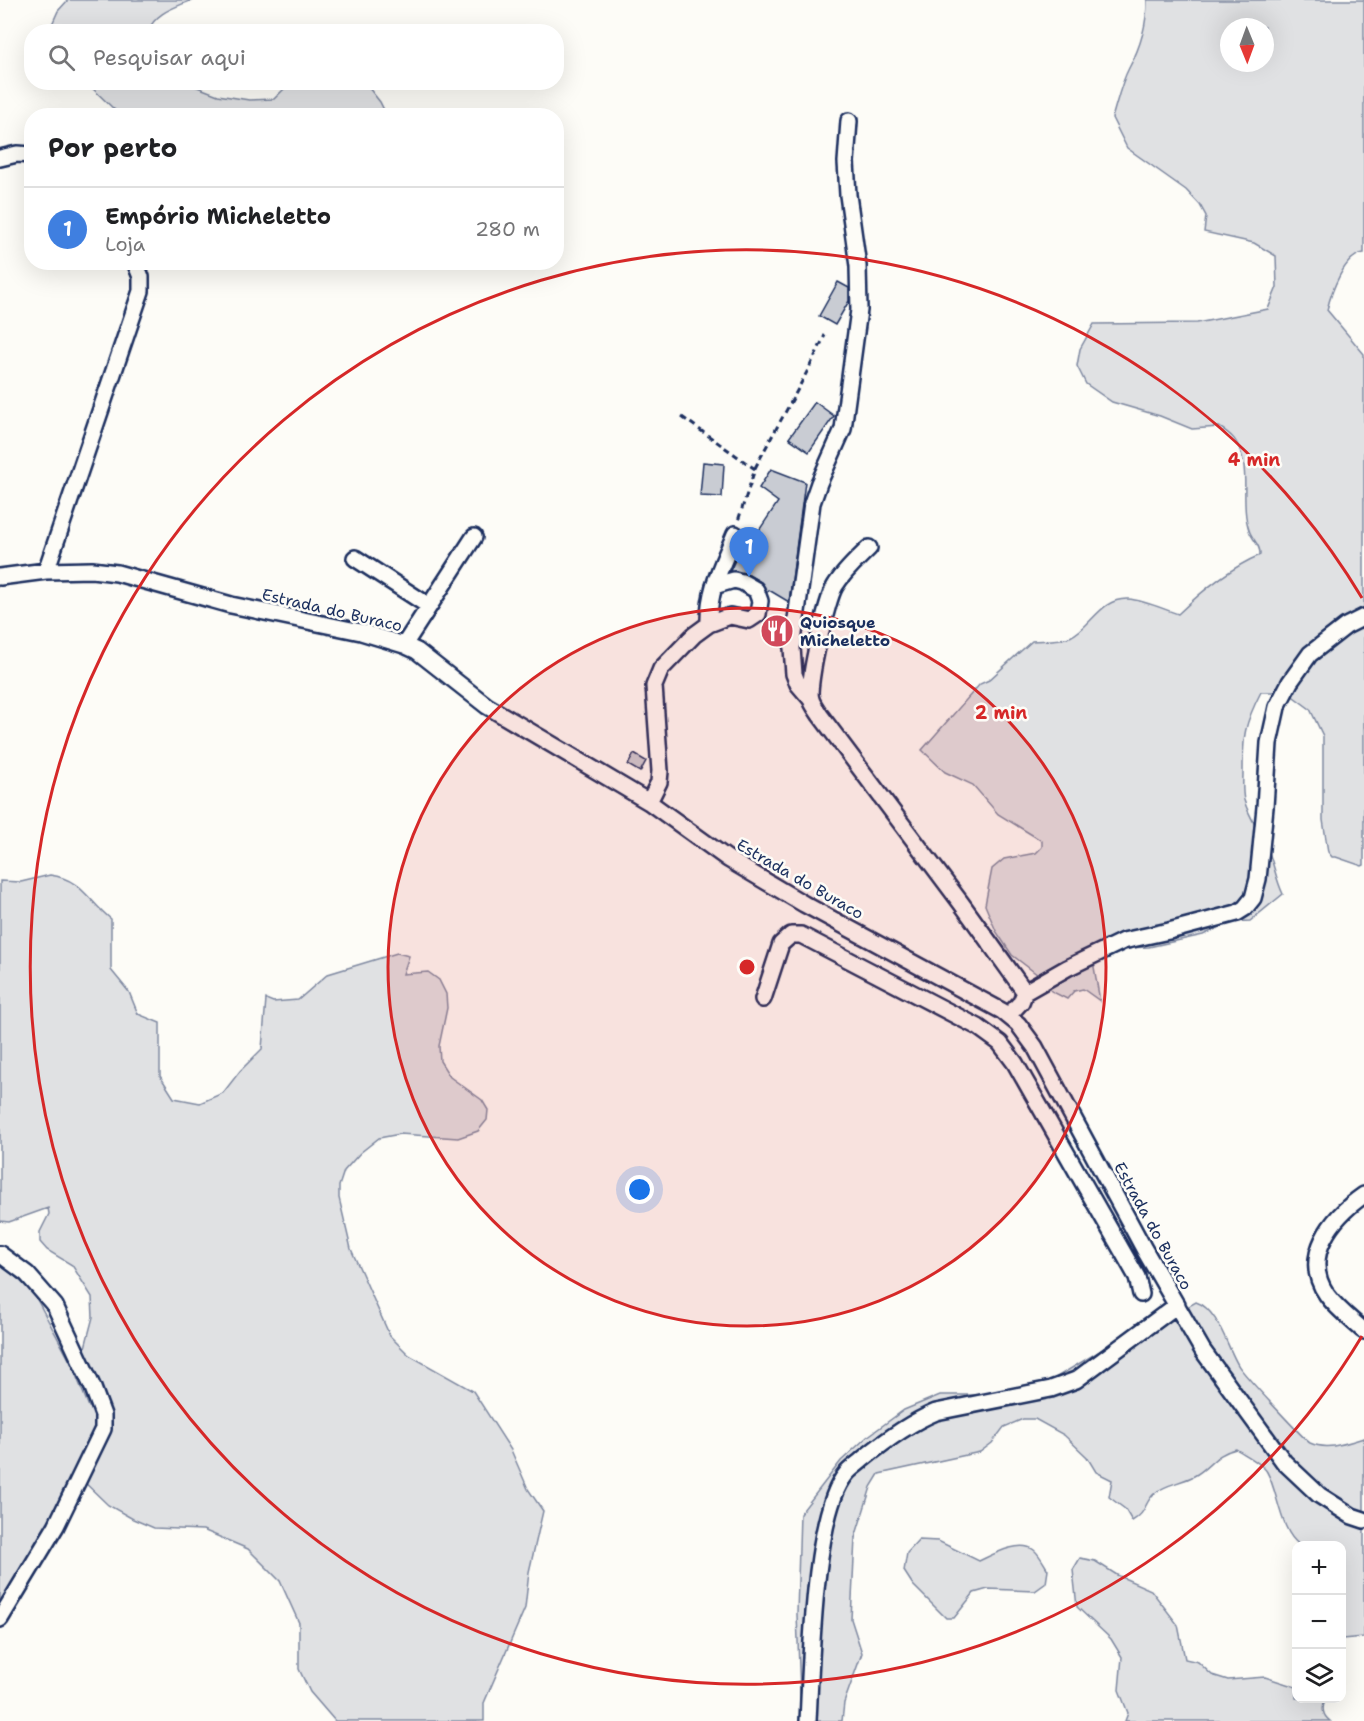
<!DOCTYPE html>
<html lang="pt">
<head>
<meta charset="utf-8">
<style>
  body { margin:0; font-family:"Shantell Sans",sans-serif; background:#f6f6f6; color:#202124 }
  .controls { position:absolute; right:18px; bottom:18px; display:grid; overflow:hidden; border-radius:12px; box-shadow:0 6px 24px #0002 }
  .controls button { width:54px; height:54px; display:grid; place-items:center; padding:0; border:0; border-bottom:2px solid #e0e0e0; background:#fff; color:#202124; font:30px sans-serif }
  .compass { position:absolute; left:1220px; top:18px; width:54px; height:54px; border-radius:50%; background:#fff; box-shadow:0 6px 24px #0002; rotate:179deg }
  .you { position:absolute; left:640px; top:1190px; width:21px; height:21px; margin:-15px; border:4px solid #fff; border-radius:50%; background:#1a73e8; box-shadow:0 0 0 9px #1a73e833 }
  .badge { display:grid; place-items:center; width:39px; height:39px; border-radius:50%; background:#0f766e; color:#fff; font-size:20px; font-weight:700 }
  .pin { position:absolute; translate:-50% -50px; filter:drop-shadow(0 2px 3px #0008) }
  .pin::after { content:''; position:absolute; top:32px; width:21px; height:18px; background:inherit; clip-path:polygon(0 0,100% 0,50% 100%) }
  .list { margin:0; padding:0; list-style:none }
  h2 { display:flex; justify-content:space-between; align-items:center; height:78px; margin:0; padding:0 24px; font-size:26px }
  h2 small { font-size:20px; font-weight:400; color:#757577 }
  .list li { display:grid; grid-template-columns:39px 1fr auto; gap:18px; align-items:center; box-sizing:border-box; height:84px; padding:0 24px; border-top:2px solid #e0e0e0 }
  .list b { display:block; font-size:22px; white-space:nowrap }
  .list p { margin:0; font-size:20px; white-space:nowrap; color:#757577 }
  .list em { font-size:20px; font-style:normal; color:#757577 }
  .icon { flex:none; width:33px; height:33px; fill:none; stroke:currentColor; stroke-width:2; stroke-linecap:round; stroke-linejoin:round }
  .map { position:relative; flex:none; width:1364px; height:1721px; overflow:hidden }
  .search { position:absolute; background:#fff; box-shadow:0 6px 24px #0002; left:24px; top:24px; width:540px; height:66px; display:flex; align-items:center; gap:15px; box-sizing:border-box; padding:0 21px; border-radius:24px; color:#757577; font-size:22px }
  .panel { position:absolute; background:#fff; box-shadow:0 6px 24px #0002; left:24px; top:108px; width:540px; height:162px; border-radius:24px }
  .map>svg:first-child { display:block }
  .green { fill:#e0e1e3; stroke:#7e88a0; stroke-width:1.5; fill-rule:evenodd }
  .building { fill:#c9ccd3; stroke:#1b2f5e; stroke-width:1.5 }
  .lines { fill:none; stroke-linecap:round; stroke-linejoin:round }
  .minor-casing { stroke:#1b2f5e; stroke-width:20 }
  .path { stroke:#1b2f5e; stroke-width:3; stroke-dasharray:6 4.5; stroke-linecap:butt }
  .minor { stroke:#fdfcf7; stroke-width:15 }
  .ring { fill:none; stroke:#d62828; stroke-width:3 }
  .labels { text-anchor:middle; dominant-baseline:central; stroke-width:5; stroke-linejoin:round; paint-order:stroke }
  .street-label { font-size:16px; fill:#1b2f5e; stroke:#fdfcf7 }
  .poi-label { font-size:16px; font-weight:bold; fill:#1b2f5e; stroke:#fdfcf7; text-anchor:start }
  .centre { fill:#d62828; stroke:#fdfcf7; stroke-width:3 }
  .ring-label { font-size:18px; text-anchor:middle; font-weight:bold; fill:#d62828; stroke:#fdfcf7; stroke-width:5; stroke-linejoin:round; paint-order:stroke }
</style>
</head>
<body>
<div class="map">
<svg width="1364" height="1721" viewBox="0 0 1364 1721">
  <rect width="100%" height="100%" fill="#fdfcf7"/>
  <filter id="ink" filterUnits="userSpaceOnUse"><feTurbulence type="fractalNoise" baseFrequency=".0167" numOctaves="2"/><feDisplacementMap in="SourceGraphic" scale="12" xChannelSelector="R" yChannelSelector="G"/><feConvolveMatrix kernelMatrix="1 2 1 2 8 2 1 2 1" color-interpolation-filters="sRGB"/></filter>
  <g filter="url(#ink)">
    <!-- green -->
    <path class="green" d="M68,0H192C174,8 156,12 148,31H49L58,11Z
      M1147,0H1364V253C1344,255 1331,293 1327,310L1364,354V865L1362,866L1336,857H1332L1328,852L1323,820V736L1310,709L1287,692H1261C1244,725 1243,735 1243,772C1243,781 1242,791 1244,800C1249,818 1261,833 1268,850C1274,864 1276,880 1283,894L1250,921L1231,922L1203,935L1149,947L1123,948L1101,941L1094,967L1100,1001L1083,989L1074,991L1067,999L1051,991L1038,975L1012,955L996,931L985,905L992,869L1004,859L1036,853L1042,847V841L998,814L973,785L945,772L922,750L980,684L989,680L1032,641C1045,640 1058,641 1070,637C1091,628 1100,598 1128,599C1144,600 1163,609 1178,614C1202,591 1229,568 1260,555C1261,545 1252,540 1249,530C1239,501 1253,464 1234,439C1230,434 1224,430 1219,427L1192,429L1160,416L1112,402L1086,384L1077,366L1080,349L1094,324L1197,323L1268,309L1277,287L1276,256L1254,243L1204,232L1206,216L1200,205L1186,190L1127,148L1112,118C1117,102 1121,83 1129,68C1141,46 1147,25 1147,0ZM1229,27H1265V63H1229Z
      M87,83H187L218,95L249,100L274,99L290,83H365L380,102L386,114L120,115Z
      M50,875C82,879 88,901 111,919V970L129,992L138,1014L160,1023V1076L174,1098L200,1103L223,1093L240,1071L262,1049L266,999L273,1002L298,1000L328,974L397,953L409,956L403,974L428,972L439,980L446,994L447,1008L439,1046L440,1061L450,1077L482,1100L488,1110L487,1120L478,1131L458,1138L400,1134L379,1138L360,1153L344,1171L339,1186V1198L351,1249L390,1336L409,1355L473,1391L511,1450L528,1489L543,1511L529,1572L525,1608L484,1703V1721H335L310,1692L299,1669V1623L280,1581L248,1549L203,1530L154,1528L133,1519L108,1505L81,1479L0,1605V1262L34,1294L71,1363L89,1407H93L83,1355L93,1317L92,1297L72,1265L47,1250L40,1242V1232L49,1214L48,1208L9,1222L0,1221V881L21,882Z
      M1196,1302C1218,1309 1227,1347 1238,1365C1242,1373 1305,1440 1310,1443C1328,1451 1347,1443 1364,1438V1637L1342,1639V1546L1300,1545C1280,1532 1278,1491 1267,1472C1262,1463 1245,1455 1236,1449C1214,1454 1211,1467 1194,1476C1181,1483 1166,1484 1155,1493C1144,1502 1147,1513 1132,1521L1125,1509L1109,1497L1112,1480L1096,1472L1087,1457L1064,1435L1035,1419H1023L1004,1427L992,1443L980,1452L879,1474L871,1487L855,1538L851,1619L862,1653L844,1703L842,1721H801L797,1614L800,1514L841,1461L867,1437L904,1410L940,1395H981L1042,1386L1128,1334L1166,1319Z
      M919,1540L938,1541L979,1561C992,1555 1020,1539 1034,1550C1040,1555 1044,1564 1048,1570L1046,1583L1035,1591L988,1589L974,1593L954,1618H946L913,1585L904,1571L907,1553Z
      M1080,1558L1095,1561L1117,1575L1151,1590L1178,1625L1185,1659L1198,1662L1212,1675L1228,1680L1265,1677L1296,1687V1698L1325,1699C1322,1708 1322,1715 1330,1721H1125L1128,1713L1119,1690L1122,1657L1111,1639L1077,1607L1073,1570Z"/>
    <!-- building -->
    <path class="building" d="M838,282L849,288V301L835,325L819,316Z
      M815,402L834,416L809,452L789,438Z
      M703,462L724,464L722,497L700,496Z
      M771,469L805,482L789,602L769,590L767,592L761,582L747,574L730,571L747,534L754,538L778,502L759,488Z
      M783,620L785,625L783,639L772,640L767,632L770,621Z
      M634,754L646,761L640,772L628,765Z"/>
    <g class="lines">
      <defs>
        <path id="minor" d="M0,158L17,154L32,155
          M869,548C857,560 844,571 835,586C827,599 806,686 811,699C812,704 817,710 820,715L961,903L1025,992L1021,1002L1008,1016
          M355,558L429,606
          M46,571L141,291V277L135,262
          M0,577L46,571L92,570L117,573L231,605L361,632L404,645L417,651L487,706L649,802L728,859L804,904L1002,1011L1018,1024L1035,1047L1144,1249L1203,1351L1284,1462L1319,1495L1352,1516L1364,1520
          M709,624L730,616L749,620L758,614L760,601L756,590L742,582L734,580L714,586
          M404,645L474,537
          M810,698L798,684L794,674L792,648L812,503L819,483L843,429L859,310L858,266L848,195L846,162L849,121
          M649,802L659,782L660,771L654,686L661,669L694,635L709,624C708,589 722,566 735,534
          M1025,992L1067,968L1123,941L1169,931L1237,913L1245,908L1253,898L1258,879L1265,807L1269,743L1277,707L1290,682L1310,654L1346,626L1364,617
          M763,999L781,944L791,935H801L978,1027L1000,1043L1015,1063L1137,1277L1141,1294
          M1364,1195C1332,1217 1300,1257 1327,1295C1337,1309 1352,1320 1364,1331
          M0,1254L27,1274L55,1306L93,1388L103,1415V1429L56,1526L0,1619
          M808,1721C811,1667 813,1513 846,1474C851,1468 858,1464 863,1459C886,1440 909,1423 936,1412L1051,1389L1076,1380L1177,1305"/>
      </defs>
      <!-- minor casing -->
      <use href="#minor" class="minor-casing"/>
      <!-- path -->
      <path class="path" d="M682,417L755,469L738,521
        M755,468C778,424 804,381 825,335"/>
      <!-- minor -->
      <use href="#minor" class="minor"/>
    </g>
  </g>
  <!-- distance rings -->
  <circle cx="747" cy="967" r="359" fill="#d62828" fill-opacity=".12"/>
  <g class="ring">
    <circle cx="747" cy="967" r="359"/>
    <path d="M1362 1336A717 717 0 1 1 1362 598"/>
  </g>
  <!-- icons -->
  <defs>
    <symbol id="restaurant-disc" viewBox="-11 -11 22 22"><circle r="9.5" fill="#d1495b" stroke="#fdfcf7"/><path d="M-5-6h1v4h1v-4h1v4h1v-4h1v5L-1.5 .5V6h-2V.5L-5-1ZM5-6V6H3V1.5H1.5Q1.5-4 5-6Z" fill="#fff"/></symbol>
  </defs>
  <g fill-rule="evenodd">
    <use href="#restaurant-disc" x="758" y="612" width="38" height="38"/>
  </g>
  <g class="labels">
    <!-- street labels -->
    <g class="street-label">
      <text transform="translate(332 610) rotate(13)">Estrada do Buraco</text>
      <text transform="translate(800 879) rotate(30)">Estrada do Buraco</text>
      <text transform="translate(1153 1226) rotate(61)">Estrada do Buraco</text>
    </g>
    <!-- poi labels -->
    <g class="poi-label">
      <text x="800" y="622">Quiosque<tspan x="800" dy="18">Micheletto</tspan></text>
    </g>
  </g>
  <circle cx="747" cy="967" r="9" class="centre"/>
  <g class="ring-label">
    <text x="1254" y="466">4 min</text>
    <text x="1001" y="719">2 min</text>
  </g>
</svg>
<div class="controls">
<button>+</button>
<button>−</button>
<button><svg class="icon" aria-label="layers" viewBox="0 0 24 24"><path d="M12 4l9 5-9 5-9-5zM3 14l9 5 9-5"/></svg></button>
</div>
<svg class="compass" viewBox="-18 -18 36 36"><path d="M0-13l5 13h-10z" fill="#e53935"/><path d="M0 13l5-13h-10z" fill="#757577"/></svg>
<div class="you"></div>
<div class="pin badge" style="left:749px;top:577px;background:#3f7fe0">1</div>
<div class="search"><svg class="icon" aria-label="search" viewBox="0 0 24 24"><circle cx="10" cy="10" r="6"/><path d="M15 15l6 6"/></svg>Pesquisar aqui</div>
<section class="panel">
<h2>Por perto<small></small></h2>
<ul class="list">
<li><span class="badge" style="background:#3f7fe0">1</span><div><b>Empório Micheletto</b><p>Loja</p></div><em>280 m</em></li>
</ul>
</section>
</div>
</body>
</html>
